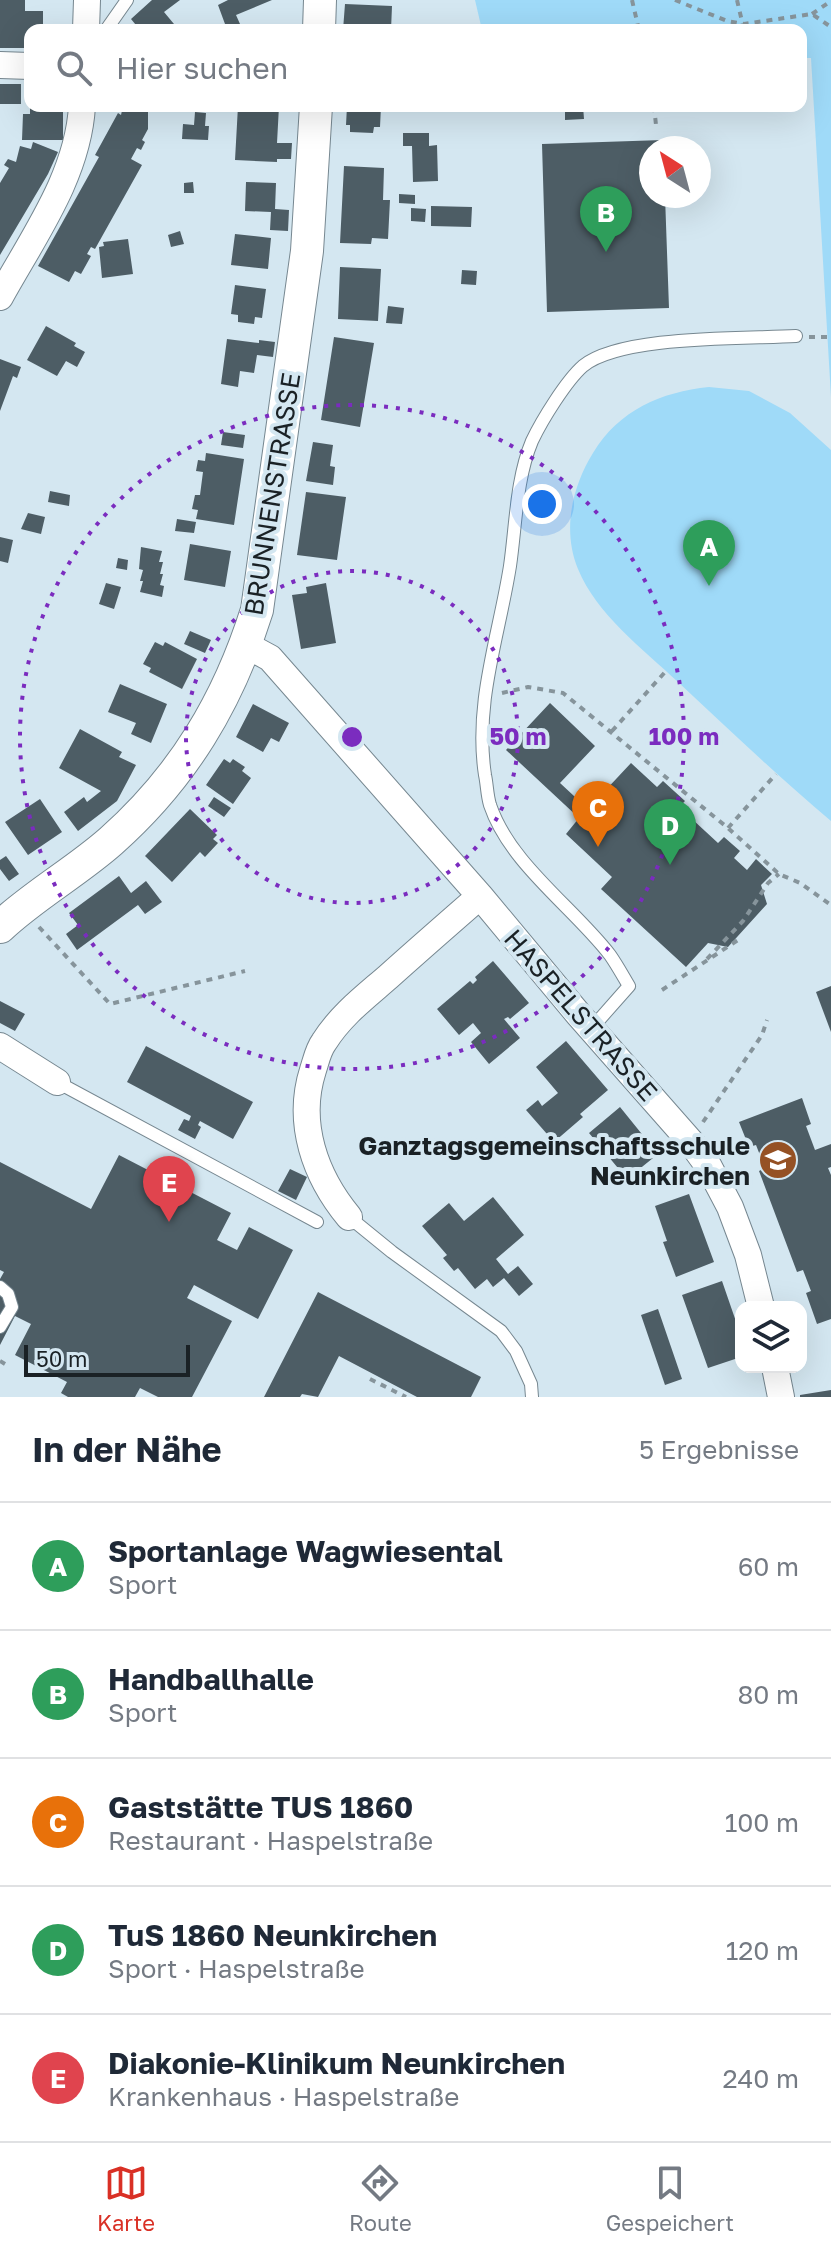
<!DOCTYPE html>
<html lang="de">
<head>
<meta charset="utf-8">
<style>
  body { margin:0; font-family:"Golos Text",sans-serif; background:#f2f2f3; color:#1f2937 }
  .controls { position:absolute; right:24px; bottom:24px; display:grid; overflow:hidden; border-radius:16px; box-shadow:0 8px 32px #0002 }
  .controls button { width:72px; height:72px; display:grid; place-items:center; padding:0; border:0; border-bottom:2px solid #e0e1e3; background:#fff; color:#1f2937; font:40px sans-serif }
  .compass { position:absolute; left:639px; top:136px; width:72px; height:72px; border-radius:50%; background:#fff; box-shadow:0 8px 32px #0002; rotate:324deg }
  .scale { position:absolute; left:24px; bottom:20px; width:166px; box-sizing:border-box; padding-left:8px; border:4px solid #1a2125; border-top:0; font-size:22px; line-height:28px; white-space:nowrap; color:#1a2125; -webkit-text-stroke:6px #d4e7f1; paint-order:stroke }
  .you { position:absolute; left:542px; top:504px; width:28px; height:28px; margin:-20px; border:6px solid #fff; border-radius:50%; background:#1a73e8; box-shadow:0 0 0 12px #1a73e833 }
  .badge { display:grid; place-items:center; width:52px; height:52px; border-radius:50%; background:#d93025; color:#fff; font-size:26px; font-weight:700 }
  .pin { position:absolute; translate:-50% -66px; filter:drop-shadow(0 2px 4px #0008) }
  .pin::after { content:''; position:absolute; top:42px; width:28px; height:24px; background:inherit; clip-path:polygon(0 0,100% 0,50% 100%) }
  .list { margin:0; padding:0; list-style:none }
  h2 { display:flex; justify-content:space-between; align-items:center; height:104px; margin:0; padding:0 32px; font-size:34px }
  h2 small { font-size:26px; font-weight:400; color:#747a83 }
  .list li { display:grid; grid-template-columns:52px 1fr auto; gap:24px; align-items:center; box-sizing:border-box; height:128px; padding:0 32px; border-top:2px solid #e0e1e3 }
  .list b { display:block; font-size:30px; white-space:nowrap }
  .list p { margin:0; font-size:26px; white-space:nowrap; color:#747a83 }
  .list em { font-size:26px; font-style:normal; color:#747a83 }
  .icon { flex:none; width:44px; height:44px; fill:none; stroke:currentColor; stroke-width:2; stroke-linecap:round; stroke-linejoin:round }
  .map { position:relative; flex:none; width:831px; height:1397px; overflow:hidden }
  .search { position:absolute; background:#fff; box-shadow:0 8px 32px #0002; left:24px; right:24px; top:24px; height:88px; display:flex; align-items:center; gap:20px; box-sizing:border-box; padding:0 28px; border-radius:16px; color:#747a83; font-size:30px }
  .sheet { height:744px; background:#fff }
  nav { display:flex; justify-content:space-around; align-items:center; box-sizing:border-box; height:112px; border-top:2px solid #e0e1e3; background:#fff; font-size:22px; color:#747a83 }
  nav a { display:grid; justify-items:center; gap:4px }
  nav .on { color:#d93025 }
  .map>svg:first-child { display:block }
  .green { fill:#9fdaf8 }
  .building { fill:#4d5d65 }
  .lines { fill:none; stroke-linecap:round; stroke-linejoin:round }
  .service-casing { stroke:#768790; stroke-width:14 }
  .minor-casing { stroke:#768790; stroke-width:28 }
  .tertiary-casing { stroke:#768790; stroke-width:34 }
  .path { stroke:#86949b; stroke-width:4; stroke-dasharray:6 6; stroke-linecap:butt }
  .service { stroke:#fff; stroke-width:12 }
  .minor { stroke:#fff; stroke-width:26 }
  .tertiary { stroke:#fff; stroke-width:32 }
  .ring { fill:none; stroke:#7b2cbf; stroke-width:4; stroke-dasharray:4 8 }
  .labels { text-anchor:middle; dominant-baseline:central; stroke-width:8; stroke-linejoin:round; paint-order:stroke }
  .street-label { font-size:26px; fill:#1a2125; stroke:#d4e7f1 }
  .poi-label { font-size:26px; font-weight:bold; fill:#1a2125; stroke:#d4e7f1; text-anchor:end }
  .centre { fill:#7b2cbf; stroke:#d4e7f1; stroke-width:4 }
  .ring-label { font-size:24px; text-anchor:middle; font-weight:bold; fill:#7b2cbf; stroke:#d4e7f1; stroke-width:8; stroke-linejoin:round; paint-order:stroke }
</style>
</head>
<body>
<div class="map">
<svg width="831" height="1397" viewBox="0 0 831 1397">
  <rect width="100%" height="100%" fill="#d4e7f1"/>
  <!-- green -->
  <path class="green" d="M475,0H831V397L811,58H801V30H482Z
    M709,387L749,391L790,413L831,450V821C778,776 728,729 678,682C642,648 597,615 578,569C562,530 572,487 593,453C619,410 661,392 709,387Z"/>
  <!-- building -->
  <path class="building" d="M0,0H25V11H43V30H30V48H0Z
    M152,0H180L164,12L179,30H140L131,19Z
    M228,0H272L236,15L240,24H225L218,5Z
    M345,4L392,6L391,30H343Z
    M0,84H21V104H0Z
    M30,106H63V140H22L23,114H30Z
    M123,106H148V129L142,140L145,142L141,150L137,148L131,159L142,165L95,249L91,247L87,254L91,256L81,274L75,271L69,282L38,266L99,157L95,155L118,113L121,115Z
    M238,106H279L277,143H292L291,159H277V162L235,160Z
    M347,106H381L380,127H374L373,133L350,132V125H346Z
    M565,106H583L584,119L565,120Z
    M195,112L206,113L205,126H209L208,140L182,139L183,124L194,125Z
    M403,133H429V146L437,145L438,181L413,182L412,146H403Z
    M663,140L664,148H651V196H665L669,308L547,312L542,144Z
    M33,142L58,152L48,174L0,255V183L9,168L4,165L8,159L16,162L20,146L31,149Z
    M344,166L384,168L383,200H390L388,239L372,238L371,244L340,243Z
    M193,182L194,193H184V183Z
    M246,182L276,183L275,209L289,210L288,231L270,230L271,212L245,211Z
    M399,194L415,195V204L399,203Z
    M431,206L472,207L471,227L431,226Z
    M411,208L426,209L425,222L411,221Z
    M180,231L184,244L171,247L168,235Z
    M235,234L271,238L268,269L231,265Z
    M128,239L133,274L102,278L99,247L104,246L103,242Z
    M340,267L381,269L378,321L338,319Z
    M462,270L477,271L476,285L461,284Z
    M235,285L266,289L262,318L255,317L254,324L238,322V315L231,314Z
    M388,306L404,308L402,324L386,323Z
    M46,326L76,343L74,346L85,352L77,367L66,361L57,376L27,360Z
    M334,337L374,343L360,427L321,420Z
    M227,339L259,343V340L275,342L273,357L257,355L254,373L240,371L238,387L221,384Z
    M0,359L21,367L17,378L13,376L0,411Z
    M223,432L245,435L243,448L221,445Z
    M313,442L333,445L330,466L335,467L333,485L306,481Z
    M206,453L244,459L234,525L196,519L198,510L192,509L195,495H200L203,472L196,471L198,460L205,461Z
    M50,491L70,495L69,506L48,502Z
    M306,492L346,497L337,560L297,555Z
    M28,513L45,517L41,534L21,529Z
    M177,519L196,522L194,533L175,531Z
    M0,537L13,540L8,563L0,561Z
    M190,544L231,551L225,587L184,580Z
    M141,547L162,551L159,562H163L160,574H163L160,585L164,586L162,597L140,592L143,581H140L143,570L139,569Z
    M118,558L128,560L127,570L116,568Z
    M106,583L121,587L114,609L99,604Z
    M326,583L336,643L301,649L292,595L307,593L306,587Z
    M190,631L211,640L205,653L184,644Z
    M155,642L163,646L165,642L197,659L182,689L149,672L151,668L143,664Z
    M120,684L167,704L151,743L131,734L136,723L108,712Z
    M550,703L595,746L560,783L588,809L631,763L657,787L663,781L685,801L679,807L718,843L724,837L740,851L734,858L747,870L756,859L772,874L761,885L767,904L728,947L708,943L686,967L601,889L612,877L566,834L579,818L506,750Z
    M253,704L289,723L279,742L271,738L263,752L236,737Z
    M80,729L122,752L119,757L136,765L117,801L78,831L64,812L84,797L87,802L101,791L59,768Z
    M224,759L230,763L233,759L245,767L242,771L251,778L233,804L206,785Z
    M214,797L231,808L224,817L208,806Z
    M40,799L62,832L28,855L5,822Z
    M190,809L217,835L213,839L218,843L205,857L200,852L172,882L145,856Z
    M6,856L19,874L9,881L0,869V860Z
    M119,876L131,893L146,881L162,902L145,914L138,905L77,950L66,934L78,925L69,913Z
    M493,961L529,1003L510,1019L508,1017L504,1019L520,1038L489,1064L471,1042L481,1033L473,1023L459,1035L437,1009L470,981L473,984L477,980L475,977Z
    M831,986V1032L816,992Z
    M0,1001L25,1014L15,1031L0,1023Z
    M566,1041L608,1090L580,1114L583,1117L554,1142L526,1110L538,1100L542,1106L558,1093L536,1067Z
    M146,1046L253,1102L233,1139L200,1121L198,1125L201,1127L195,1139L178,1130L184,1119L189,1121L191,1116L127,1082Z
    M802,1098L811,1124L806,1126L815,1150L831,1144V1167L828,1168L831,1175V1319L817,1324L806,1293L811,1291L803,1270L797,1272L759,1171L765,1168L756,1145L749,1147L739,1122Z
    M620,1107L658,1154L627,1179L589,1133Z
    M119,1155L231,1213L217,1240L237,1250L249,1227L293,1250L258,1319L194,1285L187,1298L232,1321L192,1397H158L140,1388L135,1397H68L61,1393L67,1382L15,1355L31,1324L15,1316L0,1345V1279L4,1272L0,1270V1162L91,1209Z
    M290,1169L307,1177L296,1200L278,1191Z
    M689,1194L714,1262L676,1277L663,1242L667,1241L655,1206Z
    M493,1197L524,1235L496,1259L508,1274L518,1266L533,1284L519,1296L504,1278L493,1287L487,1279L475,1289L458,1268L454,1271L443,1258L447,1255L422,1226L449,1203L464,1221Z
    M722,1281L741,1336V1357L708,1368L682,1295Z
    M318,1292L481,1377L471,1397H417L339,1356L318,1397L302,1394L300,1397H264Z
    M658,1309L682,1379L665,1385L641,1315Z
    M831,1390V1397H800V1395Z"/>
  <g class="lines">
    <defs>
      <path id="service" d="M106,30L127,0
        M591,1029L629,986C623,976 617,965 610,955C573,907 510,864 490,805C487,795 487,784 485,775C474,703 499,636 510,566C516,525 516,479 532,441C542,420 566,381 583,366C621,335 744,339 796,336
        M57,1082L317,1222
        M349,1217L392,1252L501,1331L516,1351L531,1384L532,1397
        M0,1287L8,1294L12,1307L0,1327"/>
      <path id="minor" d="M86,30L87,0
        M0,65L30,66
        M0,297C33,237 78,176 82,106
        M246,645L270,658L480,896L579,1015L690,1141L709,1167L730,1207L748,1255L761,1307
        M0,1046L57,1082
        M349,1217C315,1176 296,1123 313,1070C316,1061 318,1050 324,1042C341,1015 365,997 388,977C418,950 449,923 480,896
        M775,1367L781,1397"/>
      <path id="tertiary" d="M319,30L320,0
        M0,927C34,895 76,872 111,841C183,777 228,702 257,610L307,251L316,106"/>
    </defs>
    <!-- service casing -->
    <use href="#service" class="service-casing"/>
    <!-- minor casing -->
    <use href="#minor" class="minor-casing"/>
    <!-- tertiary casing -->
    <use href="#tertiary" class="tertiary-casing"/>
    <!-- path -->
    <path class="path" d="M632,0L639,30
      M675,0L727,21L744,24L812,14L831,27
      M737,0L744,30
      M812,14L831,1
      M654,106L656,125
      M809,337H831
      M502,693L528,687L563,693L728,828L779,874L800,883L831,905
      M612,731L666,671
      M728,828L776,774
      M39,927L110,1004L245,971
      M707,959L743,921L768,883L779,874
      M662,990L741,938
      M703,1122L762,1035L767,1020
      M0,1361L5,1364
      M370,1379L406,1397"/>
    <!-- service -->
    <use href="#service" class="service"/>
    <!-- minor -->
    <use href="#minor" class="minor"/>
    <!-- tertiary -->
    <use href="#tertiary" class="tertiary"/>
  </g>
  <!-- distance rings -->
  <g class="ring">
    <circle cx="352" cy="737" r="166"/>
    <circle cx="352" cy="737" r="332"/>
  </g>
  <!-- icons -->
  <defs>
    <symbol id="school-disc" viewBox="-11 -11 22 22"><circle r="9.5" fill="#955124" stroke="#d4e7f1"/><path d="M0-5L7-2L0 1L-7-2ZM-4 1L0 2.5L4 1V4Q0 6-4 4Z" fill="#fff"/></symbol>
  </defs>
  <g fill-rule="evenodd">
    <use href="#school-disc" x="756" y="1138" width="44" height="44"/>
  </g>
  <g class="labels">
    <!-- street labels -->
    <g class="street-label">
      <text transform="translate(272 494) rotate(-81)">BRUNNENSTRASSE</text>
      <text transform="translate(581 1015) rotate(49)">HASPELSTRASSE</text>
    </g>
    <!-- poi labels -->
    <g class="poi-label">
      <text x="750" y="1145">Ganztagsgemeinschaftsschule<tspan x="750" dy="30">Neunkirchen</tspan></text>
    </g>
  </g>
  <circle cx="352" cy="737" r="12" class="centre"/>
  <g class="ring-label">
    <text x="518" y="745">50 m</text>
    <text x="684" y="745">100 m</text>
  </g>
</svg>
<div class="controls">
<button><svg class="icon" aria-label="layers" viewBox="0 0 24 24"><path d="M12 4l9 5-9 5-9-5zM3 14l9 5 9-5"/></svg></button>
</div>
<svg class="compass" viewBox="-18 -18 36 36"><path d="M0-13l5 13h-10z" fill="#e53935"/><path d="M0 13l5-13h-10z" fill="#747a83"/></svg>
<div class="scale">50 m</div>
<div class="you"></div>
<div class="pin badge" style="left:709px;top:586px;background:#2e9e5b">A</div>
<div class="pin badge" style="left:606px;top:252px;background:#2e9e5b">B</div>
<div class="pin badge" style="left:598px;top:847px;background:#e8710a">C</div>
<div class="pin badge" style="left:670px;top:865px;background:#2e9e5b">D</div>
<div class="pin badge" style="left:169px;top:1222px;background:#e0444e">E</div>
<div class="search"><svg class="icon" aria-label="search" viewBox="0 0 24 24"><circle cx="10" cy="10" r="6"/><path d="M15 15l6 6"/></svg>Hier suchen</div>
</div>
<section class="sheet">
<h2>In der Nähe<small>5 Ergebnisse</small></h2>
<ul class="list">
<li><span class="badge" style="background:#2e9e5b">A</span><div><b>Sportanlage Wagwiesental</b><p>Sport</p></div><em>60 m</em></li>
<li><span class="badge" style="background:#2e9e5b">B</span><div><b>Handballhalle</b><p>Sport</p></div><em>80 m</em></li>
<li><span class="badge" style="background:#e8710a">C</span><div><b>Gaststätte TUS 1860</b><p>Restaurant · Haspelstraße</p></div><em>100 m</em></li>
<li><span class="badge" style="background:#2e9e5b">D</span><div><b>TuS 1860 Neunkirchen</b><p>Sport · Haspelstraße</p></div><em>120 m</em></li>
<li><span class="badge" style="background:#e0444e">E</span><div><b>Diakonie-Klinikum Neunkirchen</b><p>Krankenhaus · Haspelstraße</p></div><em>240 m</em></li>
</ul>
</section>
<nav>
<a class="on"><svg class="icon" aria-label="map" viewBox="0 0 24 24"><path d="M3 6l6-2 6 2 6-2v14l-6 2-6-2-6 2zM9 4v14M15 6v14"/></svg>Karte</a>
<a><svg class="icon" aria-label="directions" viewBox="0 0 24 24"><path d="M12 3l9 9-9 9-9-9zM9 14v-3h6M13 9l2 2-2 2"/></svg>Route</a>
<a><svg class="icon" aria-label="saved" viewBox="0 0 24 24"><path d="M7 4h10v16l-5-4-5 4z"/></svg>Gespeichert</a>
</nav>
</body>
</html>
